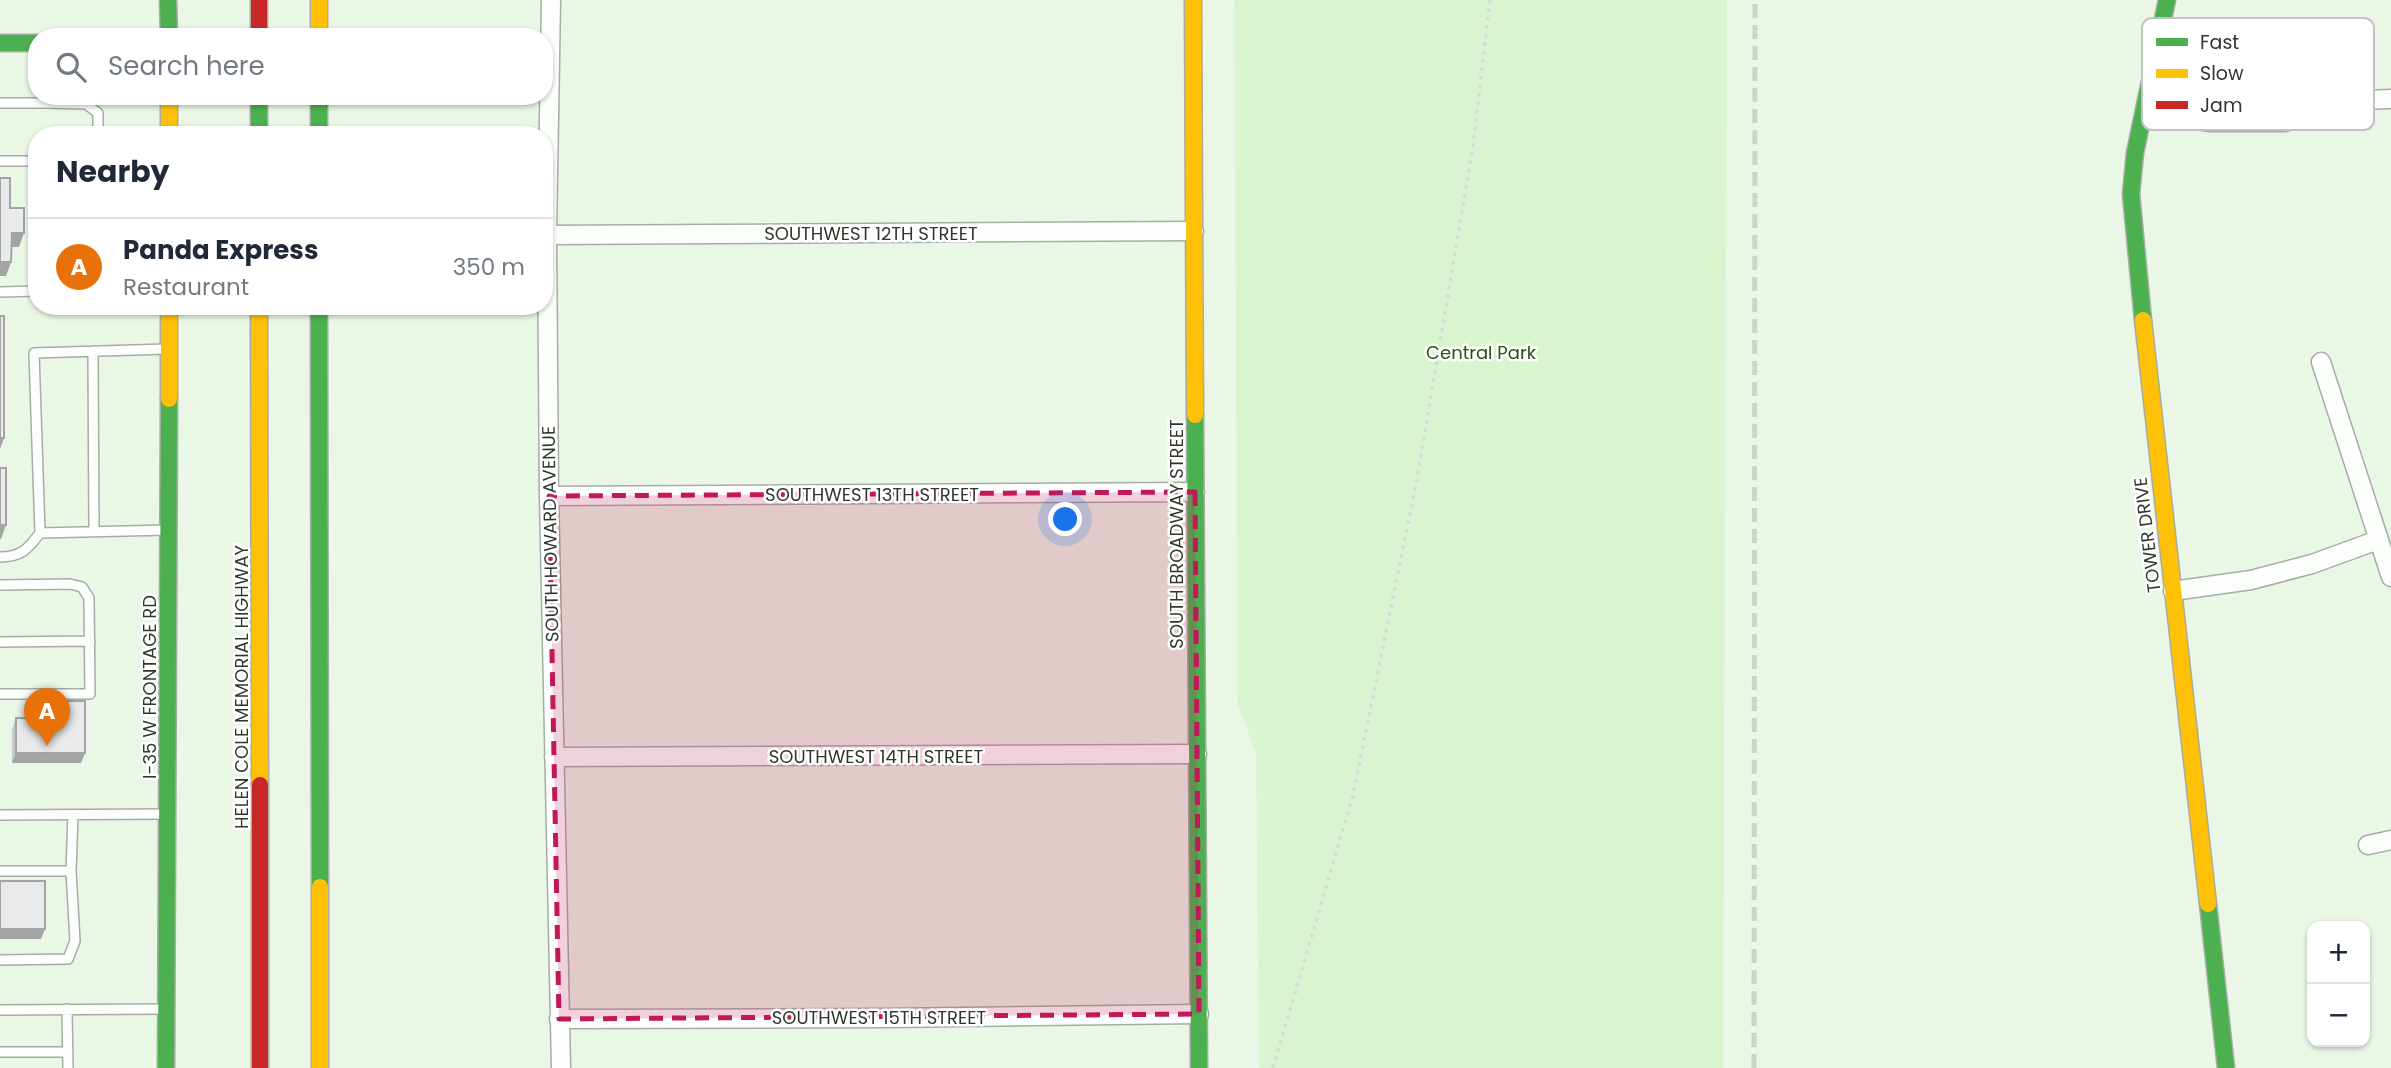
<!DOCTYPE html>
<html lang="en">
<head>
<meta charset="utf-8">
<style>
  body { margin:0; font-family:Poppins,sans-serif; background:#f6f6f7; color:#1f2937 }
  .controls { position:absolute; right:21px; bottom:21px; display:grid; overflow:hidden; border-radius:14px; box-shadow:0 2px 5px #0004 }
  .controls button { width:63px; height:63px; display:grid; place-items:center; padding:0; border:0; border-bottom:2px solid #e0e1e3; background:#fff; color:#1f2937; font:35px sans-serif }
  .you { position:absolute; left:1066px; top:520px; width:24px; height:24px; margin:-18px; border:5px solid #fff; border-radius:50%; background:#1a73e8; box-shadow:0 0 0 10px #1a73e833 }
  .badge { display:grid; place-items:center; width:46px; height:46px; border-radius:50%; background:#707a6d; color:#fff; font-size:23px; font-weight:700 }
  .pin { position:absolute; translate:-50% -58px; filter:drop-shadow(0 2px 4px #0008) }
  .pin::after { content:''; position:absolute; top:37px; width:24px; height:21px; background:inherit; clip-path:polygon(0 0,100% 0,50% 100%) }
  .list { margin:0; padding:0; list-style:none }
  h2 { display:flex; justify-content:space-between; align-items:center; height:91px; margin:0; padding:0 28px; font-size:30px }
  h2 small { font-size:23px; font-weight:400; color:#747a83 }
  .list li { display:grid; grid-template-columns:46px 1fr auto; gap:21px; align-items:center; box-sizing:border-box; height:98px; padding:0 28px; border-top:2px solid #e0e1e3 }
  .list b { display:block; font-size:26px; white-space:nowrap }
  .list p { margin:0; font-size:23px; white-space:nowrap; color:#747a83 }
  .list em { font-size:23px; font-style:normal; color:#747a83 }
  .icon { flex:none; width:38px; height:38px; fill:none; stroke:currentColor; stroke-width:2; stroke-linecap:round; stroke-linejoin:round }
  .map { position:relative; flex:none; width:2391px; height:1068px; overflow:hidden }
  .search { position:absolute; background:#fff; box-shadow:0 2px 5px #0004; left:28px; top:28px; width:525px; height:77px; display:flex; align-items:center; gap:18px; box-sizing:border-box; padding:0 24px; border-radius:28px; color:#747a83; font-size:26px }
  .panel { position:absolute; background:#fff; box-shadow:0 2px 5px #0004; left:28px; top:126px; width:525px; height:189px; border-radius:28px }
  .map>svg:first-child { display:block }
  .green { fill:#d8f5cf }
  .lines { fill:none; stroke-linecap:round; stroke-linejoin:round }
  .lane-casing { stroke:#a5aea2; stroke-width:12 }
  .street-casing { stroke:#a5aea2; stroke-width:21 }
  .fast-casing { stroke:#a5aea2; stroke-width:19 }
  .slow-casing { stroke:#a5aea2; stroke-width:19 }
  .jam-casing { stroke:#a5aea2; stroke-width:19 }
  .path { stroke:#d6dad6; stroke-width:3.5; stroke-dasharray:3.5 5; stroke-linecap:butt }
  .lane { stroke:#fcfefb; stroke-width:9 }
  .street { stroke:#fcfefb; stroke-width:18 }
  .fast { stroke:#4caf50; stroke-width:16 }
  .slow { stroke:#ffc107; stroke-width:16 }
  .jam { stroke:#c62828; stroke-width:16 }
  .rail { stroke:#cfd2ce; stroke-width:5; stroke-dasharray:14 7; stroke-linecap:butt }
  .wall { fill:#c8c9ca }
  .shaded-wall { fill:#a3a4a4 }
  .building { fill:#e9eaeb; stroke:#a3a4a4; stroke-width:2 }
  .marked { fill:#c2185b; fill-opacity:0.2; stroke:#c2185b; stroke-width:5; stroke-dasharray:14 9; stroke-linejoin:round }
  .labels { text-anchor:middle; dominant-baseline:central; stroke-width:5; stroke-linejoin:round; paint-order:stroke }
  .street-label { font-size:18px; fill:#2f372c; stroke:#fff }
  .park-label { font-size:18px; fill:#22520d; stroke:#fff }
  .key { fill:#fff; stroke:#c1c3c0; stroke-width:2 }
  .key-label { font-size:19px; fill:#2f372c }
</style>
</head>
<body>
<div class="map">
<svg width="2391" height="1068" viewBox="0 0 2391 1068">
  <rect width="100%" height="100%" fill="#eaf7e6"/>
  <!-- green -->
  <path class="green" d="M1234,0H1727L1723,1068H1259L1256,753L1238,705Z"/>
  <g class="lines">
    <defs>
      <path id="lane" d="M0,103H44V96
        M44,103L86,104L98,113V135
        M0,161H37
        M0,292L37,291
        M167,349L34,353L40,533L168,530
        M93,351L94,531
        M0,557C21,557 28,549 40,533
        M0,585L70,584L82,587L89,598L90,694H0
        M0,642L90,641
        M0,815L167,814
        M0,871H71L75,941L68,959L0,960
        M71,871L73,815
        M67,1009L68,1068
        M0,1010L166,1009
        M0,1052H68"/>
      <path id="street" d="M551,0L547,235L549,496L561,1068
        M2314,108L2286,101H2217L2202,105L2199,116L2203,121L2211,122H2285L2314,108L2364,100L2391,99
        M547,235L1194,231
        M2321,362L2391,577
        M549,496L1195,492
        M2173,591L2251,580L2312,564L2378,540
        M554,757L1197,754
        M2368,845L2391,840
        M559,1019L890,1018L1199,1014"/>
      <path id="fast" d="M168,0L169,37
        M0,43H37
        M259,96V135
        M319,96V135
        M319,306L320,887
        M2143,320L2131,194L2135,153L2167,0
        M1195,415L1199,1068
        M2208,904L2226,1068
        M166,1068L169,399"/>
      <path id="slow" d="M319,0V37
        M1193,0L1195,415
        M169,96V135
        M259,306L260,785
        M2143,320L2208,904
        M169,399V306
        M320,887V1068"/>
      <path id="jam" d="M259,0V37
        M260,785V1068"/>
    </defs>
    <!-- lane casing -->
    <use href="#lane" class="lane-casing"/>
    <!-- street casing -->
    <use href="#street" class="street-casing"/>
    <!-- fast casing -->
    <use href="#fast" class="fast-casing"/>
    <!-- slow casing -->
    <use href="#slow" class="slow-casing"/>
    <!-- jam casing -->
    <use href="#jam" class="jam-casing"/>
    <!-- path -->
    <path class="path" d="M1273,1068L1353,795L1417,479L1473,146L1490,0"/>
    <!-- lane -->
    <use href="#lane" class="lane"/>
    <!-- street -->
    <use href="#street" class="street"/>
    <!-- fast -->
    <use href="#fast" class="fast"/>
    <!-- slow -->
    <use href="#slow" class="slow"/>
    <!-- jam -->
    <use href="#jam" class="jam"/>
    <!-- rail -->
    <path class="rail" d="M1754,1068L1755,0"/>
  </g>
  <!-- wall -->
  <path class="wall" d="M64,701L81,763H12V729L16,718H60V712Z"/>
  <!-- shaded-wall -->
  <path class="shaded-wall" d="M12,233H24L19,247H7Z
    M0,262H11L6,276H0Z
    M0,438H4L0,449Z
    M0,525H6L1,539H0Z
    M16,753H85L81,763H12Z
    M0,929H45L41,939H0Z"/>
  <!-- building -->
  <path class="building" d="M0,178H10V208H24V233H12L11,262H0Z
    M0,316H4V438H0Z
    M0,468H6V525H0Z
    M64,701H85V753H16V718H64Z
    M0,881H45V929H0Z"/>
  <!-- marked area -->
  <path class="marked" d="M1195,492L1199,1014L559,1019L549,496Z"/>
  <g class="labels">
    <!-- street labels -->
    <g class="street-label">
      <text x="871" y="233">SOUTHWEST 12TH STREET</text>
      <text x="872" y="494">SOUTHWEST 13TH STREET</text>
      <text transform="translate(550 534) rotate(-91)">SOUTH HOWARD AVENUE</text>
      <text transform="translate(1176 534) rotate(-90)">SOUTH BROADWAY STREET</text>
      <text transform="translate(2147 535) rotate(-97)">TOWER DRIVE</text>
      <text transform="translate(149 687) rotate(-90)">I-35 W FRONTAGE RD</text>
      <text transform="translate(241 687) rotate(-90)">HELEN COLE MEMORIAL HIGHWAY</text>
      <text x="876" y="756">SOUTHWEST 14TH STREET</text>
      <text x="879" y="1017">SOUTHWEST 15TH STREET</text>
    </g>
    <!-- park labels -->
    <g class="park-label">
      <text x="1481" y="352">Central Park</text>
    </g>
  </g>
  <!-- legend -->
  <rect x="2142" y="18" width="232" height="112" rx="10" class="key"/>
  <rect x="2156" y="38" width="32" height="8" fill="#4caf50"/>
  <rect x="2156" y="69" width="32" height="9" fill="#ffc107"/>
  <rect x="2156" y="101" width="32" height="8" fill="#c62828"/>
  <g class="key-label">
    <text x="2200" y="49">Fast</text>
    <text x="2200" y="80">Slow</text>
    <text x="2200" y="112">Jam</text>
  </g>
</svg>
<div class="controls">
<button>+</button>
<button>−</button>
</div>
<div class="you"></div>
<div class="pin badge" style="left:47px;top:746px;background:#e8710a">A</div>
<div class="search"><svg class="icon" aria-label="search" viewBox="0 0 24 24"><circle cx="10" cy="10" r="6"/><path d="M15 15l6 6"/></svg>Search here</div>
<section class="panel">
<h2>Nearby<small></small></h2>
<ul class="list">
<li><span class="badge" style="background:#e8710a">A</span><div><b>Panda Express</b><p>Restaurant</p></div><em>350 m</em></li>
</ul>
</section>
</div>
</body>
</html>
